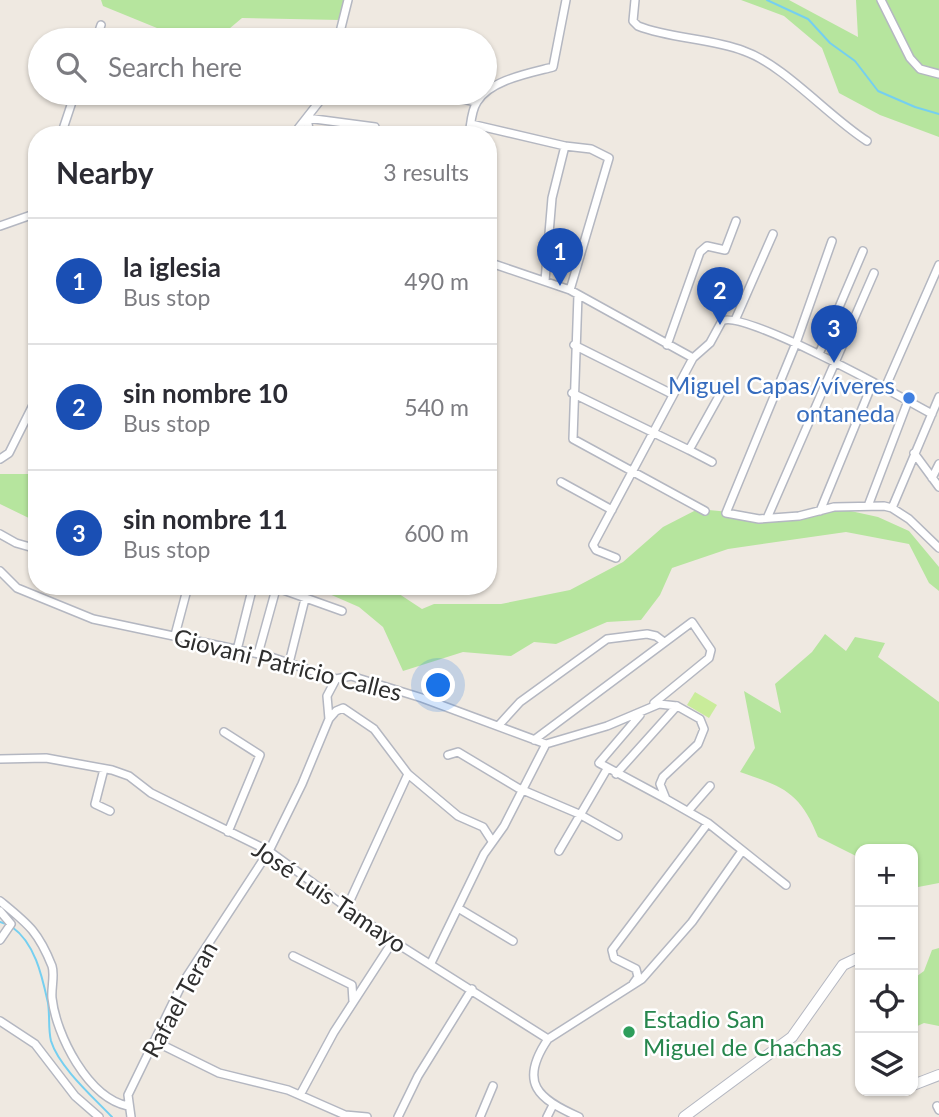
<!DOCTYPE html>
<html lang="en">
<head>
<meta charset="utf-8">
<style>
  body { margin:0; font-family:Lato,sans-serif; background:#f7f7f7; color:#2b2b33 }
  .controls { position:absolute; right:21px; bottom:21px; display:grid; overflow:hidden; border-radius:14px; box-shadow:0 2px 5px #0004 }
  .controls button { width:63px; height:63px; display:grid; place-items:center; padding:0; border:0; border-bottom:2px solid #e1e1e2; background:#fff; color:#2b2b33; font:35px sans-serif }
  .you { position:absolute; left:439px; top:686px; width:24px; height:24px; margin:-18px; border:5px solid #fff; border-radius:50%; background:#1a73e8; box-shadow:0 0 0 10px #1a73e833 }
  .badge { display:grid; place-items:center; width:46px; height:46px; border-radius:50%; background:#111827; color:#fff; font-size:23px; font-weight:700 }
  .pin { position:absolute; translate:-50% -58px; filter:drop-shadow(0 2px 4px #0008) }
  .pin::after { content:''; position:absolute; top:37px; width:24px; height:21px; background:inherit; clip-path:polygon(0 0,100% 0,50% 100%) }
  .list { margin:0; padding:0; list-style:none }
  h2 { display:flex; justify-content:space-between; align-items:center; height:91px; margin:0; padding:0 28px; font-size:30px }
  h2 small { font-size:23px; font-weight:400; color:#7c7c81 }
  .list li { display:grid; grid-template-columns:46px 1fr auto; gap:21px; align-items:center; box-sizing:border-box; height:126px; padding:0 28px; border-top:2px solid #e1e1e2 }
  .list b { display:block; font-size:26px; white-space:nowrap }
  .list p { margin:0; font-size:23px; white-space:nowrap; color:#7c7c81 }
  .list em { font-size:23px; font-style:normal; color:#7c7c81 }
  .icon { flex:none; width:38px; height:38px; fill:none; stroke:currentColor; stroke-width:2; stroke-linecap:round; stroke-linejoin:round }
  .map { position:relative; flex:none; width:939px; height:1117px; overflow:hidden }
  .search { position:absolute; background:#fff; box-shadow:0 2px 5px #0004; left:28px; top:28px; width:469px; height:77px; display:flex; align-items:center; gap:18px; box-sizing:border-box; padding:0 24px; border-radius:38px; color:#7c7c81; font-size:26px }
  .panel { position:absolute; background:#fff; box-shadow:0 2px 5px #0004; left:28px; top:126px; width:469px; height:469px; border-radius:28px }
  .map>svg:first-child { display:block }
  .green { fill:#b6e59e }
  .pitch { fill:#c9ec9a }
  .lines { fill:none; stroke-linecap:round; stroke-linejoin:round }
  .stream { stroke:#75cff0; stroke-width:2 }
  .street-casing { stroke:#b4b7c1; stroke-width:10 }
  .secondary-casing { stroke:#b4b7c1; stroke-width:12 }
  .street { stroke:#fff; stroke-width:7 }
  .secondary { stroke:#fff; stroke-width:10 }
  .shop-dot { fill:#3f7fe0; stroke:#fff; stroke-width:2.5 }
  .leisure-dot { fill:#2e9e5b; stroke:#fff; stroke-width:2.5 }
  .labels { text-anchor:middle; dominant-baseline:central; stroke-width:5; stroke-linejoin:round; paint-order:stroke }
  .shop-label { font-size:24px; fill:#366cbe; stroke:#fff; text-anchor:end }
  .street-label { font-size:24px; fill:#2e2e2e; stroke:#fff }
  .leisure-label { font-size:24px; fill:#27864d; stroke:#fff; text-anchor:start }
</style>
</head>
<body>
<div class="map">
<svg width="939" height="1117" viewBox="0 0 939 1117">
  <rect width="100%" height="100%" fill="#efe9e1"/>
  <!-- green -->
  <path class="green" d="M101,0H345L340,20L242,18L223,34L179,37L103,6Z
    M741,0H789L858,37L856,0H939V137L880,115L839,93L822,48L784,16Z
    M0,474H37V522L0,504Z
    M837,508L878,517L909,531L939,567V591L929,583L909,544L846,532L728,549L672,568L660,595L641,620L607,622L556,644L534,642L511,656L463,652L403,671L383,627L359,607L311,586H387L422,609L434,604H501L570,590L623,562L663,527L698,509L793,518Z
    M825,634L846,651L855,637L885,643L878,657L939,702V883L913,888V849H860V858L818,837C800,792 784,787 740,772L755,748L744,691L781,713L775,684L812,652Z
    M939,948V1026L924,1023L913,1028V979L924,971L932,950Z"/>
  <!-- pitch -->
  <path class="pitch" d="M695,692L717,705L709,718L687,705Z"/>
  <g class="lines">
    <!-- stream -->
    <path class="stream" d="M767,0L808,19L830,43L855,61L878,91L915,107L939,114
      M0,922L9,925
      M12,927C35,943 42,976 48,1003C50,1015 48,1029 51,1041C59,1067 93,1097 112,1117"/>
    <defs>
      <path id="street" d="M635,0L633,21L638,26C671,39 710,38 744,51C784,65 829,117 867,141
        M881,0L910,58L920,69L939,74
        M96,40L101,25
        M338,40L348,0
        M435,93L476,102
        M471,124L565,146L591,149L609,158L570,290
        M61,135L75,93
        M293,135L326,93
        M310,135L307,118L375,127
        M469,135C471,124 471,111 477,102C490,80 530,73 553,67L566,0
        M488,193L492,181
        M0,226L37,213
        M832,241L796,343L726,513L759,519L799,516L834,507L884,506L892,508L909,519L939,548
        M488,262L570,290L693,358L710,343L722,321C742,308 903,398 932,414
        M545,281L552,198L565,146
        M578,295L573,439L705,511
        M736,318L773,234
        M574,345L672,394
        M667,345L700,252L707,246L725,250L736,221
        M819,354L863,251
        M885,388L939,265
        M572,393L689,450L723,389
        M689,450L712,462
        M914,453L939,487
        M0,459L9,453L37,397
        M932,478L939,464
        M561,482L612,510
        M868,506L908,401
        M892,508L939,397
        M820,511L873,382
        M768,516L874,273
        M0,534L16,543L37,549
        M616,558L596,550L593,545L693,358
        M0,571L17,588L93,619L268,656L336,679L351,676L422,698L546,744L607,726L659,704L677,706L700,719L704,729L698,744L663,777L660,784L666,799L708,823L786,885
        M272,586L342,611
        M175,635L188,586
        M237,650L253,586
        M258,654L276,589
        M289,663L305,599
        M640,715L599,763L666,799
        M329,719L336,711L343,708L374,729L408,774L458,816L483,827L492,841
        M499,725L520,702L607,639L647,634L656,636L664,642
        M224,732L260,755L228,832
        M534,740L692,622L711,650L709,658L654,703
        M448,755L458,752L518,788L579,814L618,836
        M0,759L46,758L112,770L129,776L151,793L269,851L393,941L548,1039C518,1083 538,1099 579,1117
        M104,769L95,804L110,811
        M616,774L677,706
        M689,810L710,786
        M559,851L607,769
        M0,901C28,924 38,931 52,966C55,975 51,988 52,998C56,1035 88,1098 128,1106
        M347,907L408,774
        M458,908L513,941
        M0,911L11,924L0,940
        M293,956L352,985L353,1001
        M431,963L484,854L504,826L546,744
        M633,984L638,977L636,969L614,958L612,950L708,823
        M0,1021L35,1044L75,1096L99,1117
        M548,1039L642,979L692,922L742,851
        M154,1041L219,1073L288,1090L345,1115L367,1117
        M300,1095L334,1032L393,941
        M937,1106L939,1110
        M131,1117L128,1095L182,984L269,851L302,784L329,719L327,696L336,679
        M398,1117L418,1076L472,989
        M480,1117L493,1086
        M547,1117L553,1105"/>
      <path id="secondary" d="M913,1085L939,1075
        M684,1117L792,1037L843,965L860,957"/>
    </defs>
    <!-- street casing -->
    <use href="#street" class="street-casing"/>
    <!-- secondary casing -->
    <use href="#secondary" class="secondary-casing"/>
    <!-- street -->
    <use href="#street" class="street"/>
    <!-- secondary -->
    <use href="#secondary" class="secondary"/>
  </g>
  <!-- markers -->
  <circle class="shop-dot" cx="909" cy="398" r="7"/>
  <circle class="leisure-dot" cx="629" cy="1032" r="7"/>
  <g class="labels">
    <!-- shop labels -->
    <g class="shop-label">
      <text x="895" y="384">Miguel Capas/víveres<tspan x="895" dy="28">ontaneda</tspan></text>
    </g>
    <!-- street labels -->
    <g class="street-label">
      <text transform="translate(288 664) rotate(14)">Giovani Patricio Calles</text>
      <text transform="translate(330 896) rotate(34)">José Luis Tamayo</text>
      <text transform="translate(179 999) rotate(-61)">Rafael Teran</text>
    </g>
    <!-- leisure labels -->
    <g class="leisure-label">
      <text x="643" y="1018">Estadio San<tspan x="643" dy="28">Miguel de Chachas</tspan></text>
    </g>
  </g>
</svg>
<div class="controls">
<button>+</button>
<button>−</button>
<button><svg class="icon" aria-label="locate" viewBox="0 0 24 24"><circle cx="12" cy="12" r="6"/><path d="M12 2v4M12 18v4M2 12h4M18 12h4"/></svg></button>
<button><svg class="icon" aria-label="layers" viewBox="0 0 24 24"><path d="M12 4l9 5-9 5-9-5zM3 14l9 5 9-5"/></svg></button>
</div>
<div class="you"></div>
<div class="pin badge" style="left:560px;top:286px;background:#1a4fb4">1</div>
<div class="pin badge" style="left:720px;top:325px;background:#1a4fb4">2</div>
<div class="pin badge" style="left:834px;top:363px;background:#1a4fb4">3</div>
<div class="search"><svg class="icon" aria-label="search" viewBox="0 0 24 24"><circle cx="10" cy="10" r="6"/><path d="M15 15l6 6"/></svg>Search here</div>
<section class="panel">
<h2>Nearby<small>3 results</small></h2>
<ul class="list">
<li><span class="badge" style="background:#1a4fb4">1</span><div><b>la iglesia</b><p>Bus stop</p></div><em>490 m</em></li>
<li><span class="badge" style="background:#1a4fb4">2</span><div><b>sin nombre 10</b><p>Bus stop</p></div><em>540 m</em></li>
<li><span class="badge" style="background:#1a4fb4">3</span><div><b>sin nombre 11</b><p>Bus stop</p></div><em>600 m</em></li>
</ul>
</section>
</div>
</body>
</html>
